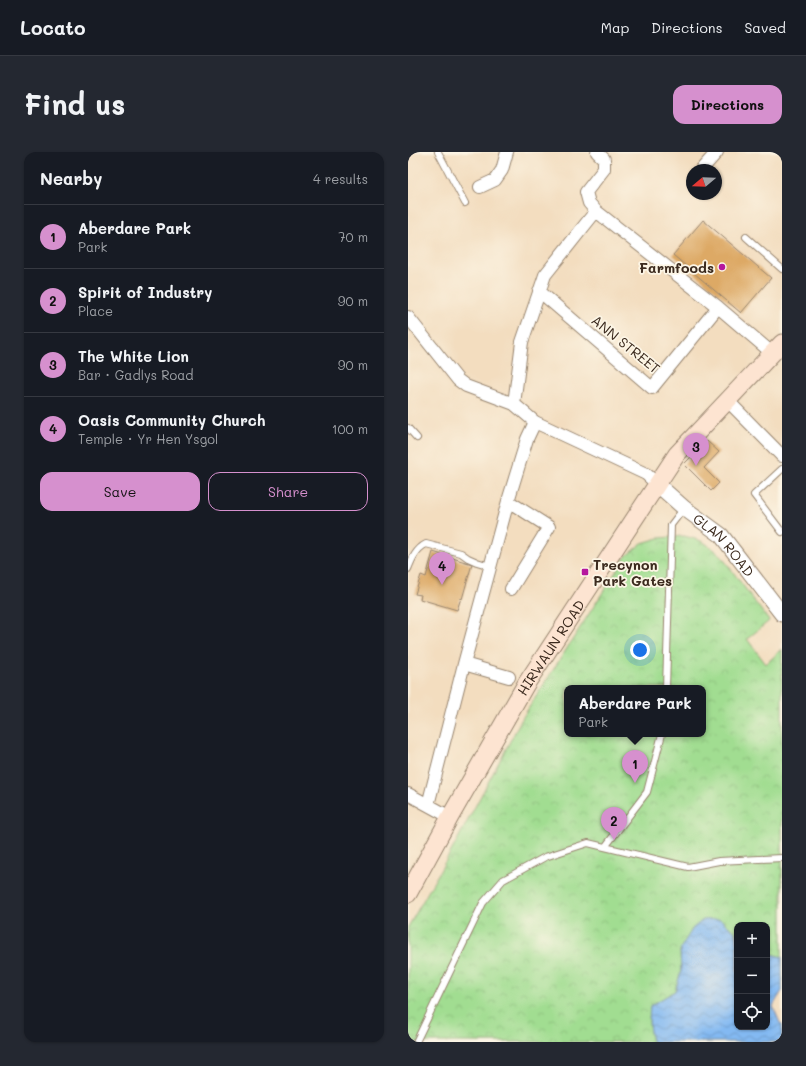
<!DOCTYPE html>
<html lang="en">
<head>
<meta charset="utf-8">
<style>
  body { margin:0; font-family:Mali,sans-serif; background:#242831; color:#f1f3f6 }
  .controls { position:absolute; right:12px; bottom:12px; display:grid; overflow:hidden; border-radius:8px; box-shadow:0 1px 3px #0004 }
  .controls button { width:36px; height:36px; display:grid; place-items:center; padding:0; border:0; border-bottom:1px solid #363941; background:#171b24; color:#f1f3f6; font:20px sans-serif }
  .compass { position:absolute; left:278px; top:12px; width:36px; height:36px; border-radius:50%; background:#171b24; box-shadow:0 1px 3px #0004; rotate:251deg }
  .you { position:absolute; left:232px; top:498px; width:14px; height:14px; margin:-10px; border:3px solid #fff; border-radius:50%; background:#1a73e8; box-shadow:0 0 0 6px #1a73e833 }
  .badge { display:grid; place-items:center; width:26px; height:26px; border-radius:50%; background:#d690ce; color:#111; font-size:13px; font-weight:700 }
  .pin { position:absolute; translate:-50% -33px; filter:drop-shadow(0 1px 2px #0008) }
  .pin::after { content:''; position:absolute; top:21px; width:14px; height:12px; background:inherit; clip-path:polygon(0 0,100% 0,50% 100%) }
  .popup { position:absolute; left:156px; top:533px; width:142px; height:52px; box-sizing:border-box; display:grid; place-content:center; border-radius:8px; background:#171b24; filter:drop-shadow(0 1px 3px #0005); font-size:13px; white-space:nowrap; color:#9ea1a6 }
  .popup b { font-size:15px; color:#f1f3f6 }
  .popup::after { content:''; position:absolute; left:50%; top:100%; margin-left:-8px; border:8px solid transparent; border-top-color:#171b24 }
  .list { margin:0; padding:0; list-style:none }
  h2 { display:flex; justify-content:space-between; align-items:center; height:52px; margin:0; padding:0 16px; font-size:17px }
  h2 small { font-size:13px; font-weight:400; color:#9ea1a6 }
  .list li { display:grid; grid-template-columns:26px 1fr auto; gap:12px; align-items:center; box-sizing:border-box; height:64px; padding:0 16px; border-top:1px solid #363941 }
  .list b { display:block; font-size:15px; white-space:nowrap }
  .list p { margin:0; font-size:13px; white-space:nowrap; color:#9ea1a6 }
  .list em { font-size:13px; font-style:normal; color:#9ea1a6 }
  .actions { display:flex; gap:8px; padding:12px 16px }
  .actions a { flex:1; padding:9px 0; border:1px solid #d690ce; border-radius:12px; text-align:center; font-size:14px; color:#d690ce }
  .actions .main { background:#d690ce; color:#111 }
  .icon { flex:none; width:22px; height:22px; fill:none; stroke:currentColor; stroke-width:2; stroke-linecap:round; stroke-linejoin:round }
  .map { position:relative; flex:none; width:374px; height:890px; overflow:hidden; border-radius:12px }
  header { display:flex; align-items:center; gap:24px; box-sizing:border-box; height:56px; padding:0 20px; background:#171b24; border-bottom:1px solid #363941 }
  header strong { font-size:19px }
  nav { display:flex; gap:22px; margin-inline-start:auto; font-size:14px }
  .intro { display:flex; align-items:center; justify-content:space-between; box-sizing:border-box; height:96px; padding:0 24px }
  h1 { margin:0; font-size:28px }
  .button { padding:10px 18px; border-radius:12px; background:#d690ce; color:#111; font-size:14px; font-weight:700 }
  main { display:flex; gap:24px; padding:0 24px }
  aside { flex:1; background:#171b24; border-radius:12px; box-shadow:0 1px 3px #0004 }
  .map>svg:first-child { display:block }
  .park { fill:url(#park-crowns); stroke:#6e8458; fill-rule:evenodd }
  .water { fill:url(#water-waves); stroke:#5f7288 }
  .building { fill:#dda965 }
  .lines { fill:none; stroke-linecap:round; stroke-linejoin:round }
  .service-casing { stroke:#97846e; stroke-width:8 }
  .minor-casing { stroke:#97846e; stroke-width:14 }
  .tertiary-casing { stroke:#97846e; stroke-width:17 }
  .secondary-casing { stroke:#97846e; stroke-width:19 }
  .service { stroke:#fff; stroke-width:6 }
  .minor { stroke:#fff; stroke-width:12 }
  .tertiary { stroke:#fff; stroke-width:15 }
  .secondary { stroke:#fde4d1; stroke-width:17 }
  .poi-dot { fill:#b5179e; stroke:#fcf5e5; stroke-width:1.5 }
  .labels { text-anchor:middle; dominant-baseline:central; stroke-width:3.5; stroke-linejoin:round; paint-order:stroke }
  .poi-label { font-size:14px; font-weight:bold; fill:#3b2a1e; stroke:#fcf5e5; text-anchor:end }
  .street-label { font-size:14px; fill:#3b2a1e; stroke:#fcf5e5 }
</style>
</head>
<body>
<header>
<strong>Locato</strong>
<nav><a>Map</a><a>Directions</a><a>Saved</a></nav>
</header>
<div class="intro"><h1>Find us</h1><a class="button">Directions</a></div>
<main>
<aside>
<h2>Nearby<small>4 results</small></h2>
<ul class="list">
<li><span class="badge">1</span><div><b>Aberdare Park</b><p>Park</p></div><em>70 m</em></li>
<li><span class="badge">2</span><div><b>Spirit of Industry</b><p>Place</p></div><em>90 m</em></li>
<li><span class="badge">3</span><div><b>The White Lion</b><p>Bar · Gadlys Road</p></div><em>90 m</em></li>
<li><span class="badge">4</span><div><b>Oasis Community Church</b><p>Temple · Yr Hen Ysgol</p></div><em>100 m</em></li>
</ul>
<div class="actions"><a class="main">Save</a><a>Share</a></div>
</aside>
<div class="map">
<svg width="374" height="890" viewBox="0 0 374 890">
  <defs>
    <pattern id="park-crowns" width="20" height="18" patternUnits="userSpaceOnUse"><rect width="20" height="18" fill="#a1dd91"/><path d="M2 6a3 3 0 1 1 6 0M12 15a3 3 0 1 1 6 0" fill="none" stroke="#8cbe7d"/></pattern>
    <pattern id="water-waves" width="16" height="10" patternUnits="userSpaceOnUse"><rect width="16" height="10" fill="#83b9f2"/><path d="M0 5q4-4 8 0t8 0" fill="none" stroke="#6c97c3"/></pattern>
  </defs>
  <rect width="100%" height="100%" fill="#fcf5e5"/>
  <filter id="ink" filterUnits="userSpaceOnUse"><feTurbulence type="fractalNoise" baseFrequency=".025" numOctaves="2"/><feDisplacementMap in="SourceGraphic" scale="8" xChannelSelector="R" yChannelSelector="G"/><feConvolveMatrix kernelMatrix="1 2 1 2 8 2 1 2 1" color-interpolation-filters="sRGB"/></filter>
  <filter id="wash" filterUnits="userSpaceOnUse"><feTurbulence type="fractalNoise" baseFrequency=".012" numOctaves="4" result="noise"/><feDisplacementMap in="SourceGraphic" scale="16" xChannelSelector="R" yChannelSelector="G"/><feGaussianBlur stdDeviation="0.9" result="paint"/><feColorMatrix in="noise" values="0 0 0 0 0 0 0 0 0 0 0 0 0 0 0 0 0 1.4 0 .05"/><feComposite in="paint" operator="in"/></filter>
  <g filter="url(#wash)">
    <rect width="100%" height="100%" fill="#f3ddbf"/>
    <!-- park -->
    <path class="park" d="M276,384L294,389L311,401L361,469L339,487L358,512L374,497V805L359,801V773H329V784L326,779L272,797L273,820L267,839L242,854C241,867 240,878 245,890H0V775L45,696L115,565L218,404L234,391L251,386ZM159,536H295V582H159Z"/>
    <!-- water -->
    <path class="water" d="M312,767L326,779L329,784V875H359V801L374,805V839L365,854L372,871L374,872V890H245C240,878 241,867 242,854L267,839L273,820L272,797L285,776L295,768Z"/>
    <g id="blocks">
      <!-- building -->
      <path class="building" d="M295,68L363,126L333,161L265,103Z
        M299,289L311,300L296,316L311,331L303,339L276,312Z
        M25,400L64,412L54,447L53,446L49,458L12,447L13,443L7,442L13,423L18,425Z"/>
    </g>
  </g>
  <g filter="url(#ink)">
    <use href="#blocks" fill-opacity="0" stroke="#97846e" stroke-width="1"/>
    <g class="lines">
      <defs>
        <path id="service" d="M30,0L57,51
          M338,85L374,117
          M0,276L9,286
          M374,317L346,343L374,380
          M0,417C4,407 8,397 18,392L53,401L60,406L69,410L82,414
          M258,536L263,373L276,356
          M197,695L239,640L254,582
          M8,890L75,751L95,728L137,705L180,691L280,715L311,709L374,706"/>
        <path id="minor" d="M189,0L196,7V17L178,40L181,51L188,59L310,155L364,201
          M293,18L309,0
          M72,35L87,28L94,18L99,0
          M131,139L244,236L310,155
          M0,165L50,228L58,234L106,252L127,270L238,322L249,332
          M320,249L374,304
          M106,252L114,190L137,123L188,59
          M100,349L141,375L103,437
          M56,512L101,525
          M0,642L42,665
          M20,653L56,512L100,349L119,287L127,270"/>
        <g id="tertiary">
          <path id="s1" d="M249,332L276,356L313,383L374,462"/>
        </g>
        <g id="secondary">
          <path id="s2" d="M0,742L42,665L118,532L269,302L374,191"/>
        </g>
      </defs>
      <!-- service casing -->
      <use href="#service" class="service-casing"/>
      <!-- minor casing -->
      <use href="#minor" class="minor-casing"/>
      <!-- tertiary casing -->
      <use href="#tertiary" class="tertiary-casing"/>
      <!-- secondary casing -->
      <use href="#secondary" class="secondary-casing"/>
      <!-- service -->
      <use href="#service" class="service"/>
      <!-- minor -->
      <use href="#minor" class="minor"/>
      <!-- tertiary -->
      <use href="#tertiary" class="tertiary"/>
      <!-- secondary -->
      <use href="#secondary" class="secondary"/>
    </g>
  </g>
  <!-- markers -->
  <g class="poi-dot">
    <circle cx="314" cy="115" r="4"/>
    <rect x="173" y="416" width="8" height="8" rx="2"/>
  </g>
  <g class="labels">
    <!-- poi labels -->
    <g class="poi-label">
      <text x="306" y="115">Farmfoods</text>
      <text x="185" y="412" text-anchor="start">Trecynon<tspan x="185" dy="16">Park Gates</tspan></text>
    </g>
    <!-- street labels -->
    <g class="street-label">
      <text transform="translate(218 192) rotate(39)">ANN STREET</text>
      <text stroke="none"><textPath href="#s1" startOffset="91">GLAN ROAD</textPath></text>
      <text stroke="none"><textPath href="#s2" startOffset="285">HIRWAUN ROAD</textPath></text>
    </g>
  </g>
</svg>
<div class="controls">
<button>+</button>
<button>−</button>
<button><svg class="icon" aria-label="locate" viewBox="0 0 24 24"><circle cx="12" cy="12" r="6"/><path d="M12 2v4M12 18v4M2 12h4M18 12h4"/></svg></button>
</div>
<svg class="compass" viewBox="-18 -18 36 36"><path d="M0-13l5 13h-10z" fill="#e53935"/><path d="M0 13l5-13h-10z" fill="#9ea1a6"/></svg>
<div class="you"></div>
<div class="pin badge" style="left:227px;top:631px">1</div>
<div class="popup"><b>Aberdare Park</b>Park</div>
<div class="pin badge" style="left:206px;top:688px">2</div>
<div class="pin badge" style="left:288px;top:314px">3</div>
<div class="pin badge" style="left:34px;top:433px">4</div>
</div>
</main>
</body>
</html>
